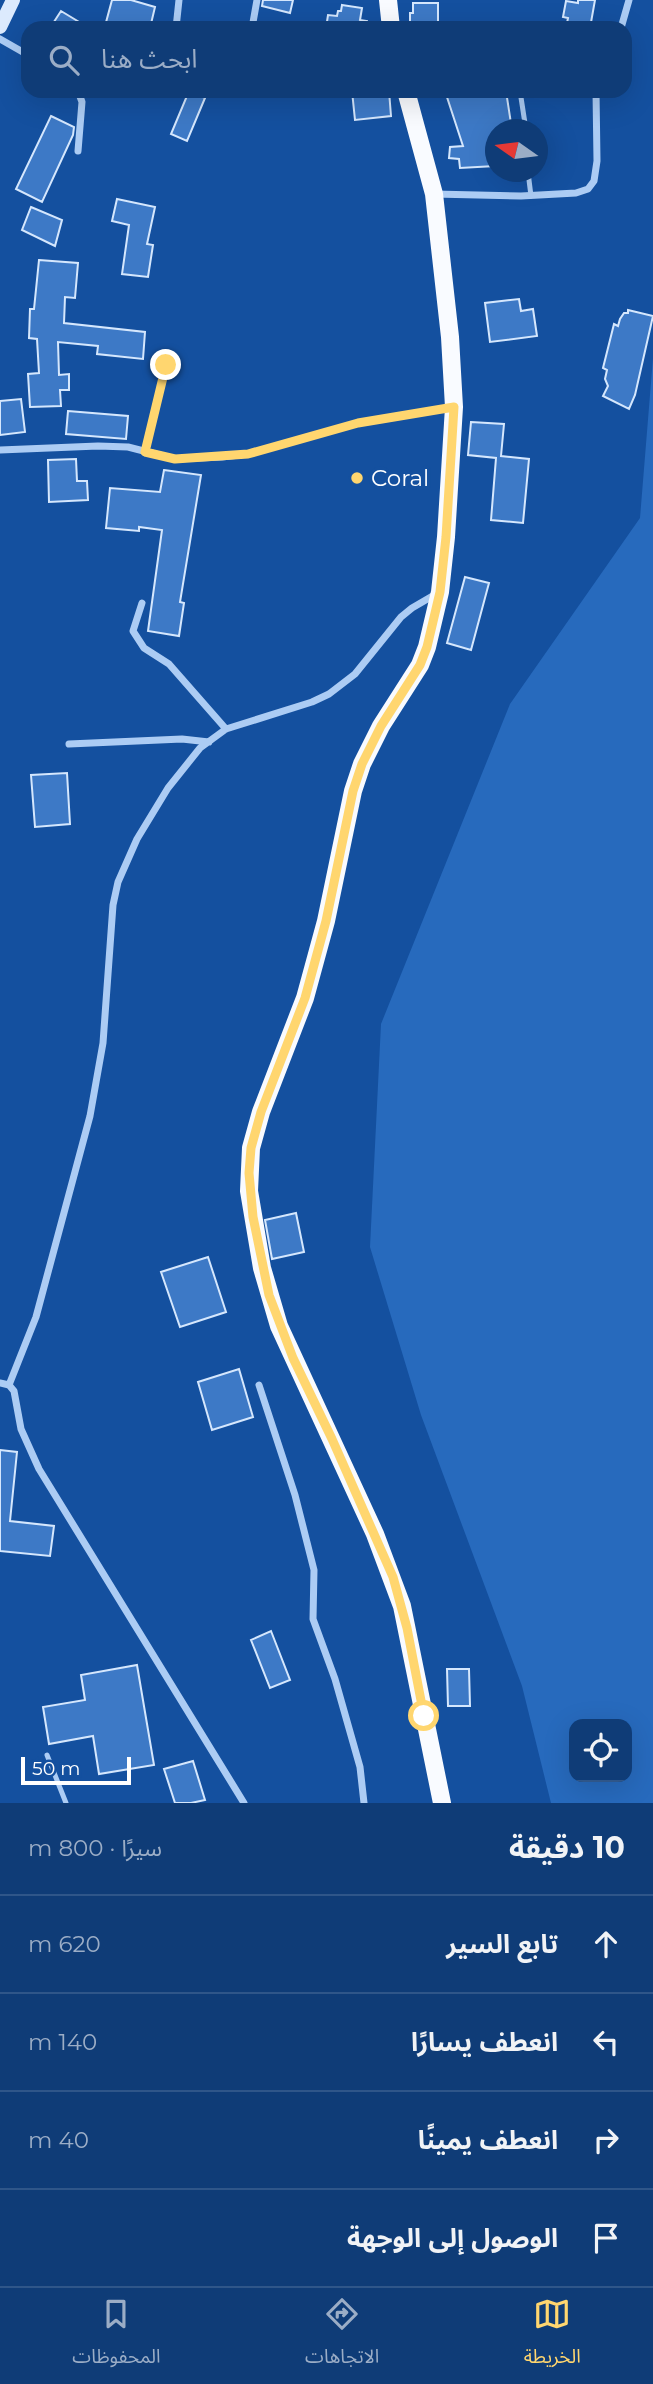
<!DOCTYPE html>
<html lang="ar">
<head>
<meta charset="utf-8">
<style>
  body { margin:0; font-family:Montserrat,"Noto Sans Arabic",sans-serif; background:#1d477f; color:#f1f3f6; direction:rtl }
  .controls { position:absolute; right:21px; bottom:21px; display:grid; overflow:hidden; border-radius:14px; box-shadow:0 7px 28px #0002 }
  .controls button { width:63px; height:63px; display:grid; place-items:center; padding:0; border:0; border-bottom:2px solid #2f5689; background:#0f3c77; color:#f1f3f6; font:35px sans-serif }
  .compass { position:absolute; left:485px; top:119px; width:63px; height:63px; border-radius:50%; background:#0f3c77; box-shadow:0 7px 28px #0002; rotate:284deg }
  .scale { position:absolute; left:21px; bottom:18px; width:110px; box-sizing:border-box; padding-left:7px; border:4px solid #fff; border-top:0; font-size:19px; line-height:24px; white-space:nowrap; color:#fff; -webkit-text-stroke:5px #14509f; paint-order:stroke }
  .stop { position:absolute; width:21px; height:21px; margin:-16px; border:5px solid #ffd66f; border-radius:50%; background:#fff }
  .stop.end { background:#ffd66f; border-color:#fff; box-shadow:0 2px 7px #0008 }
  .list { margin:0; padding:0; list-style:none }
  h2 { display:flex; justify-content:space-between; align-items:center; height:91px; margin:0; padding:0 28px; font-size:30px }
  h2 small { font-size:23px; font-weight:400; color:#9badc6 }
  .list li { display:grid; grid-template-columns:46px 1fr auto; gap:21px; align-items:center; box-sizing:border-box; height:98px; padding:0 28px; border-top:2px solid #2f5689 }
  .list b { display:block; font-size:26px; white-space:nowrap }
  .list em { font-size:23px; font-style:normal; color:#9badc6 }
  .icon { flex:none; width:38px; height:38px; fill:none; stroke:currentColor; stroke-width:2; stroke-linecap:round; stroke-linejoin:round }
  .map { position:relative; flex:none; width:653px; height:1803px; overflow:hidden; direction:ltr }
  .search { position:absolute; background:#0f3c77; box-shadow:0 7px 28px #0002; left:21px; right:21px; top:21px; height:77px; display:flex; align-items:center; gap:18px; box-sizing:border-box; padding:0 24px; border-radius:21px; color:#9badc6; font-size:26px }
  .sheet { height:483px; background:#0f3c77 }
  nav { display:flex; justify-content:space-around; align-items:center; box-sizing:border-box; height:98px; border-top:2px solid #2f5689; background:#0f3c77; font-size:19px; color:#9badc6 }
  nav a { display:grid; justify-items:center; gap:4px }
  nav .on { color:#ffd66f }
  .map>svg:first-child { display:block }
  .green { fill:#276abd; fill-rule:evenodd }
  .building { fill:#3d79c6; stroke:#d5e7fd; stroke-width:2 }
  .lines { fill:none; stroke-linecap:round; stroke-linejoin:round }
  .service { stroke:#acccf4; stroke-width:5 }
  .minor { stroke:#acccf4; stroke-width:7 }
  .secondary { stroke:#dceafd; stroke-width:14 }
  .primary { stroke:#f9fbff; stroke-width:18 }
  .route { stroke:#ffd66f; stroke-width:9 }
  .poi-dot { fill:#ffd66f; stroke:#14509f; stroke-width:2.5 }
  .labels { text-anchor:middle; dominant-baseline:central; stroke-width:7; stroke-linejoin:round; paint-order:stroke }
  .poi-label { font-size:23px; fill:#fff; stroke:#14509f; text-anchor:start }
</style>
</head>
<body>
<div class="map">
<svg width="653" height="1803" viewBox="0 0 653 1803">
  <rect width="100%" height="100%" fill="#14509f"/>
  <!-- green -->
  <path class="green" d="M653,358V1803H551L522,1686L421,1415L370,1247L381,1024L510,704L640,518ZM574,1724H627V1777H574Z"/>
  <!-- building -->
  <path class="building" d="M112,0H131L155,7L150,28H114L105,26Z
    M263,0H293L290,13L262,6Z
    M578,0H595L590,28H566L568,18L563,17L566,1L578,3Z
    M413,3H438V28H415V25H410V13H413Z
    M342,5L362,8L360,20L367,21V28H326L328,15L337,16L338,11H341Z
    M61,11L89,28H50Z
    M189,91L205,98L187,141L171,134Z
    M352,91H389L391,116L355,120Z
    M445,91H506L512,130H495V166L460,168L459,159L449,158L450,147L463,146Z
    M51,116L74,127L73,135L42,202L16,189Z
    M117,199L155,207L147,244L153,245L148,277L122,274L129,225L112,221Z
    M31,207L62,220L55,246L22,230Z
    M39,260L78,263L75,298L65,297L64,323L145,332L143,359L97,354L98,346L58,342L59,375L69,374V390H60L61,406L30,407L28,374L39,373L37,339L29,338L30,309H34Z
    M519,299L521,311L533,309L537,336L490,342L485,303Z
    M628,310L653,316L635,395L629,409L603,396L608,386L605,379L607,370L603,368L614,324L618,326L620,319L624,313H628Z
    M21,399L25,432L0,435V401Z
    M68,411L128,416L126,439L66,434Z
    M471,422L504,424L501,456L529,459L523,523L491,520L496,458L468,455Z
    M76,459L77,481H87L88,500L49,502L48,460Z
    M164,470L201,475L180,602L184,603L179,636L148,631L162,530L139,527V531L106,528L110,488L160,492Z
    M465,577L489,583L471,650L447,643Z
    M67,773L70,824L35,827L31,775Z
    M296,1213L304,1252L272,1259L265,1220Z
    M208,1257L226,1312L180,1327L161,1272Z
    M239,1369L253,1417L212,1430L198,1382Z
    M0,1450L17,1452L10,1521L54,1526L50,1556L0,1551Z
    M271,1631L290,1680L270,1688L251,1640Z
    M137,1665L154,1765L99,1774L93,1736L49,1744L43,1707L85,1700L81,1675Z
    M447,1669H469L470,1706H448Z
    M193,1761L205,1800L191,1803H175L164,1769Z"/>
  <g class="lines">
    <!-- service -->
    <path class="service" d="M520,91L526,130
      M528,172L531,196
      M47,1755L66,1803"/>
    <!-- minor -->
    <path class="minor" d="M176,28L179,0
      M252,28L257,0
      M621,28L629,0
      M0,39L28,55
      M78,91L82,102L78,151
      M207,91L214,93L218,91
      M434,194L521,196L576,193L588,189L594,181L597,161L596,91
      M0,450L98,446L128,447L175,459L222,457L248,454L358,423L454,407
      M145,452L166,365
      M142,603L133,631L144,648L169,664L226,729
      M69,744L182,739L209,742
      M0,1383L9,1385L14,1391L21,1429L39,1469L244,1803
      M9,1385L36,1317L90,1116L103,1043L113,905L118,882L137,839L168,788L200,748L226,729L312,702L329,694L355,674L401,617L412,608L436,594
      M259,1385L295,1495L314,1570L313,1619L335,1679L360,1767L364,1803"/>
    <!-- secondary -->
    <path class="secondary" d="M0,27L13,0"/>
    <!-- primary -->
    <path class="primary" d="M388,0L391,28
      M406,91L434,194L450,337L454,407L446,537L440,592L427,647L420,665L381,726L362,764L353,791L326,921L305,998L261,1112L251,1148L249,1191L262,1268L279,1326L375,1534L402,1606L442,1803"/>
  </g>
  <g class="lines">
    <!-- route -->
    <path class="route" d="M166,365L145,452L175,459L248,454L358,423L454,407L446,537L440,592L427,647L420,665L381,726L362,764L353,791L326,921L305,998L261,1112L251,1148L249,1173L253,1217L269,1295L293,1358L332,1439L393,1577L407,1628L424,1716"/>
  </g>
  <!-- markers -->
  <circle class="poi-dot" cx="357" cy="478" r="7"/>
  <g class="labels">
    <!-- poi labels -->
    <g class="poi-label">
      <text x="371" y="478">Coral</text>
    </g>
  </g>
</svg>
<div class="controls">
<button><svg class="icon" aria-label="locate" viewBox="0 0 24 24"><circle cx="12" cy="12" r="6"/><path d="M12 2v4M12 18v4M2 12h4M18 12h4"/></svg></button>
</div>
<svg class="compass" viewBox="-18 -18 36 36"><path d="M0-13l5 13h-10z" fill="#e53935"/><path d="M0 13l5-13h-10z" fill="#9badc6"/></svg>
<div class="scale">50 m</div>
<div class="stop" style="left:424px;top:1716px"></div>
<div class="stop end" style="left:166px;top:365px"></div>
<div class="search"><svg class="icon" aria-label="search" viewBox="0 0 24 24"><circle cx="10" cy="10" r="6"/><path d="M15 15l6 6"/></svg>ابحث هنا</div>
</div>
<section class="sheet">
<h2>10 دقيقة<small>سيرًا · 800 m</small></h2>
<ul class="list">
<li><svg class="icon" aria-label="ahead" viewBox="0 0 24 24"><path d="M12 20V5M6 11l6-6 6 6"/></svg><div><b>تابع السير</b></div><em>620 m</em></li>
<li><svg class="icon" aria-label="left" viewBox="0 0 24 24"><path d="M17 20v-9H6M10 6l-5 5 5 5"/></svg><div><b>انعطف يسارًا</b></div><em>140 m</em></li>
<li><svg class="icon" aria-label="right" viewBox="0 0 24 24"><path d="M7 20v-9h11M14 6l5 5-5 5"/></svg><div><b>انعطف يمينًا</b></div><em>40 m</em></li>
<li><svg class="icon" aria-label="arrive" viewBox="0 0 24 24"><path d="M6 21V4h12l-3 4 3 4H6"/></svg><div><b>الوصول إلى الوجهة</b></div></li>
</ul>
</section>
<nav>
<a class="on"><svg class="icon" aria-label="map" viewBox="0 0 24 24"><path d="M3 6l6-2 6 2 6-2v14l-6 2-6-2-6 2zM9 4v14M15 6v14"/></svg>الخريطة</a>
<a><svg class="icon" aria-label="directions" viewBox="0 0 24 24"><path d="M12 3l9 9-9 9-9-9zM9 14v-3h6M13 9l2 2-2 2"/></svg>الاتجاهات</a>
<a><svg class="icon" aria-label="saved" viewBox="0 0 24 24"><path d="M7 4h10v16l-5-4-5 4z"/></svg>المحفوظات</a>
</nav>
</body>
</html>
